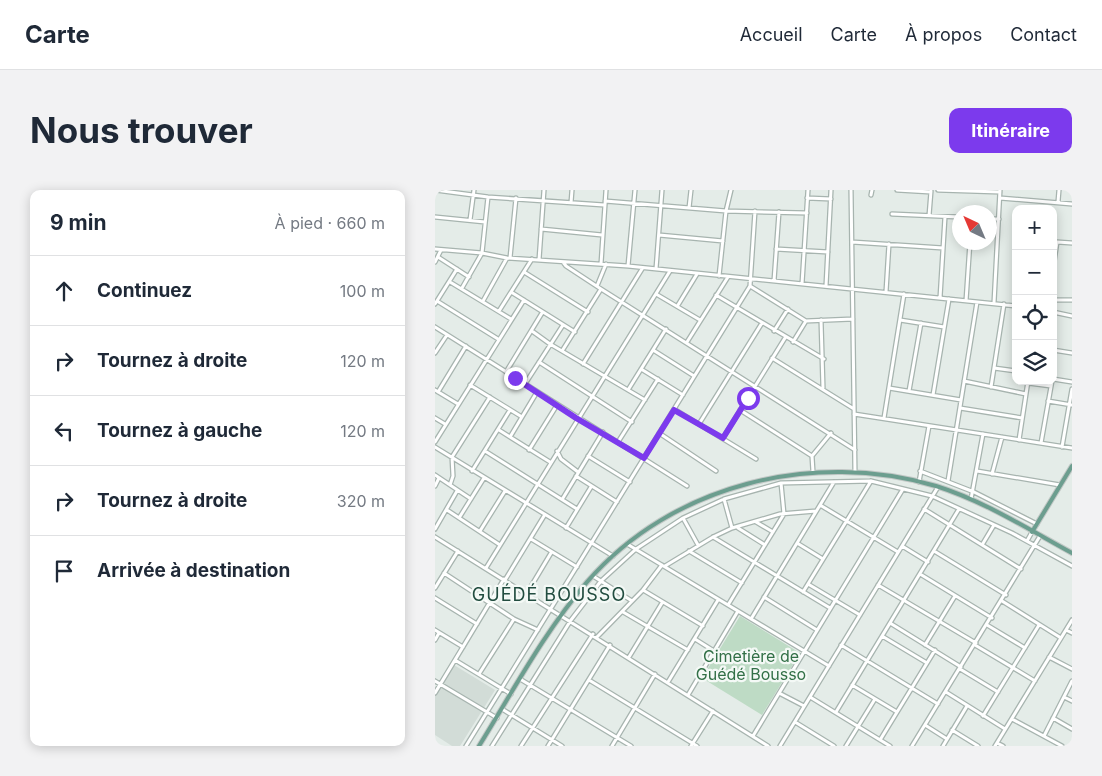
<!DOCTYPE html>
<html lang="fr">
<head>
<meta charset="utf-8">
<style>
  body { margin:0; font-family:Inter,sans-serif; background:#f2f2f3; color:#1f2937 }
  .controls { position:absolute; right:15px; top:15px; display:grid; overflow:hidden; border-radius:10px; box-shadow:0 2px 12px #0003 }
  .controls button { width:45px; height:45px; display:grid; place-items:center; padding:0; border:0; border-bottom:1px solid #e0e1e3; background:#fff; color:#1f2937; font:25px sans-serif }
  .compass { position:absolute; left:517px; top:15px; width:45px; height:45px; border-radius:50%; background:#fff; box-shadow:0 2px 12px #0003; rotate:316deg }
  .stop { position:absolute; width:15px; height:15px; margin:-11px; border:4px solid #7c3aed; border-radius:50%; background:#fff }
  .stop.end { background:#7c3aed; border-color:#fff; box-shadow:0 1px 5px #0008 }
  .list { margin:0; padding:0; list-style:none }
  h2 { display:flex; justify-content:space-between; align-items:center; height:65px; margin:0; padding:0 20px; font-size:21px }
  h2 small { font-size:16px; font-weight:400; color:#747a83 }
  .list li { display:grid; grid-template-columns:32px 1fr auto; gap:15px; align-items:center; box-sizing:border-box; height:70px; padding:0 20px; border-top:1px solid #e0e1e3 }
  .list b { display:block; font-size:19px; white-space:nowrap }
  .list em { font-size:16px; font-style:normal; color:#747a83 }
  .icon { flex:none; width:28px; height:28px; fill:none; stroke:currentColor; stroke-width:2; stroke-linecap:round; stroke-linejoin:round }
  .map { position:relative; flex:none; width:637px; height:556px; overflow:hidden; border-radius:10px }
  header { display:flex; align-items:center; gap:30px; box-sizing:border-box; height:70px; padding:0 25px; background:#fff; border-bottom:1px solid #e0e1e3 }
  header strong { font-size:24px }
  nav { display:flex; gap:28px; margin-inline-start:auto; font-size:18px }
  .intro { display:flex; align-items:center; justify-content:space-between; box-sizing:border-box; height:120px; padding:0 30px }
  h1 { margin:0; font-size:35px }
  .button { padding:12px 22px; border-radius:10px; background:#7c3aed; color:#fff; font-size:18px; font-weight:700 }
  main { display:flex; gap:30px; padding:0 30px }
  aside { flex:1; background:#fff; border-radius:10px; box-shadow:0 2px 12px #0003 }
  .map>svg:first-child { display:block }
  .built { fill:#d2dcd7 }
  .green { fill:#bedbc5 }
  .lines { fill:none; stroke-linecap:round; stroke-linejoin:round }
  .minor-casing { stroke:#a7b4af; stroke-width:5.5 }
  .major-casing { stroke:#c2c8c6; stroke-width:6 }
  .minor { stroke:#fff; stroke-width:3 }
  .major { stroke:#6c9e8f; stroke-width:4 }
  .route { stroke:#7c3aed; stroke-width:6 }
  .labels { text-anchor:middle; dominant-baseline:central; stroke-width:4.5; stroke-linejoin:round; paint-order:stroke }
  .park-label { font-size:16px; fill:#327047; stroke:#f4f9f6 }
  .neighbourhood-label { font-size:18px; letter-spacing:1px; fill:#224d40; stroke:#f4f9f6 }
</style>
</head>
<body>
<header>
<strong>Carte</strong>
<nav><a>Accueil</a><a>Carte</a><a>À propos</a><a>Contact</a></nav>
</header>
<div class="intro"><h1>Nous trouver</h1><a class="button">Itinéraire</a></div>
<main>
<aside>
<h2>9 min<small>À pied · 660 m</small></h2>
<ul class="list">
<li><svg class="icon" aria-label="ahead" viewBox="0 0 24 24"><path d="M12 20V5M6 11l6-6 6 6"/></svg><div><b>Continuez</b></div><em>100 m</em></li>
<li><svg class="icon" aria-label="right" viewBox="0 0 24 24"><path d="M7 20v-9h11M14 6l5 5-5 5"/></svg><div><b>Tournez à droite</b></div><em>120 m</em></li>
<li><svg class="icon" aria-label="left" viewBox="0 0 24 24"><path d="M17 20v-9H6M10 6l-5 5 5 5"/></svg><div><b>Tournez à gauche</b></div><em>120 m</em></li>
<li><svg class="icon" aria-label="right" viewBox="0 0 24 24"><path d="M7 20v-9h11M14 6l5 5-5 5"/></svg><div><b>Tournez à droite</b></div><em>320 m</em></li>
<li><svg class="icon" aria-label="arrive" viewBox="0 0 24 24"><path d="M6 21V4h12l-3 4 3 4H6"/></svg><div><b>Arrivée à destination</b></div></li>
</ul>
</aside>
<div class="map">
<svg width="637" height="556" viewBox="0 0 637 556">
  <rect width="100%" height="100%" fill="#e4ece8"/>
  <!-- built -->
  <path class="built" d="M19,475L60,500L25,556H17L0,545V506Z"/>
  <!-- green -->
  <path class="green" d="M305,426L365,463L327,525L267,488Z"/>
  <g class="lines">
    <defs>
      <path id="minor" d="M0,0L53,7L169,15
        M416,0L420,282
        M462,0L496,2
        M503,0L565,2
        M436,5L437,0
        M372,8L396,9
        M565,8L637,14
        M170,11L291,21L372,23
        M623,12L624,0
        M136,13L137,0
        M254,18L256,0
        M457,24L524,27
        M494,26L496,1
        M0,27L50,32
        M554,29H564
        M35,30L39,0
        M106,39L167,45
        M224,45L288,51
        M417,52L508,58
        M0,59L47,63L72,68L193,76L581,116
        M341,59L393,62
        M3,67L34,87
        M75,68L81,8
        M104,70L109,0
        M0,72L6,60
        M128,72L131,76L166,99L420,260
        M166,74L171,0
        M193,76L200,0
        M221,79L227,0
        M618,79L622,52L637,53
        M89,82L153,122
        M284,86L291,21L296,0
        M339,91L344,22
        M15,92L76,129
        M367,94L373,0
        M162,96L171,74
        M315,96L371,131L418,129
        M391,96L396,0
        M27,98L47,63L53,7
        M76,102L140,142
        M451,102L454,54
        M221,104L265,130
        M281,105L389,169
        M505,108L510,27
        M618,110H637
        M2,111L63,149
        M48,111L72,68
        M531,111L535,52
        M559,113L565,0
        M0,114L22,79
        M243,115L262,84
        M64,121L97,69
        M618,122L637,126
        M386,130L388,198
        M465,130L509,137
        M0,137L252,296
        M97,141L115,154L210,210
        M339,141L353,119
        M252,152L293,87
        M358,152L371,131
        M218,160L259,186
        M618,160L637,163
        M127,161L166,99
        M0,163L12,145
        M337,168L419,219
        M104,172L197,232
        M148,174L207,79
        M559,178L581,181
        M206,179L248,205
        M71,182L107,123
        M618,189L637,192
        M529,191L591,204
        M593,193L616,196
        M90,194L128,135
        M35,195L87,227L102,202
        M556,197L569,114
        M454,198L526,210
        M0,200L23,214
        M193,200L231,139
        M474,201L486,133
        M3,202L31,156
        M498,205L514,109
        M613,211L637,215
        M525,218L587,228
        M239,219L321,269
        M305,220L377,266
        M419,224L637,258
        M0,228L10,234
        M449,228L469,104
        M264,234L327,133
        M64,240L115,272
        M224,243L281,281
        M75,247L87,227
        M288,248L350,148
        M584,250L593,191
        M0,252L89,110
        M183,252L223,189
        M606,253L617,191
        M0,257L178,366
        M627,257L637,199
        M94,260L122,215
        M50,261L142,319
        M122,261L126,269L143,282
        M153,266L195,292
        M37,281L75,220
        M485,281L539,302L602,334
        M542,281L625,295
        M378,282L377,266L396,243
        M557,284L567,247
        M0,285L36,309
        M141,286L182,312
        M513,291L542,112
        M484,292L494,236
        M15,295L18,286L17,267L55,207
        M0,296L4,288
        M128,308L168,242
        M289,309L297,338
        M536,309L548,244
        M385,315L463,362
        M489,319L586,379
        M12,320L65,355
        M24,328L49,288
        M248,328L263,355
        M321,332L338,342
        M131,338L156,297
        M303,338L330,355
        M0,339L22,301
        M45,341L70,301
        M0,347L333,556
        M278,347L395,418
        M96,349L142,377
        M592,351L597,342
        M362,353L388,369
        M192,354L394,476
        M547,355L559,335
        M467,356L493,372
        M254,361L307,393
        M499,361L571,405
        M230,376L278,347L297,338L345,324L381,321
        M51,378L235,81
        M9,383L79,429L103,440
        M485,384L557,428
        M158,386L197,411
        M70,390L109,326
        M373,394L425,425
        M443,395L541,453
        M0,398L23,361
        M208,400L268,436
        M368,402L436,291
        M92,403L116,363
        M329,407L382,440
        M0,408L42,434
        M567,411L626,448
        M293,415L349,324L346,293
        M188,422L253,460
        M316,429L399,292
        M455,433L526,477
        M552,435L590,458
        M0,440L28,457
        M631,440L637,443
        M447,446L492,473
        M162,447L208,400L227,375
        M260,449L279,461
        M0,450L4,443
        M406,455L503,514
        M490,455L520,406
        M540,455L600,491
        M194,467L227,413
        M614,467L637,479
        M20,470L76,504
        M525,479L563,502
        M44,484L79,429
        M85,489L196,556
        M154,490L262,556
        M0,491L62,528
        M233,492L283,410
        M417,495L462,522
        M511,502L570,539
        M0,503L69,389
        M344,503L369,516
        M253,505L303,421
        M375,507L455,556
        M629,507L637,511
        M67,519L127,556
        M401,522L524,319
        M548,526L604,435
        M618,528L637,539
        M577,529L627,556
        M360,532L399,556
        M490,535L512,549
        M517,540L543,556
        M318,546L468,299
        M609,546L637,491
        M445,550L500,460
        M562,553L568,556
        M31,556L315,96L320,21
        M57,556L136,430L166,391L201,359L248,328L289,309L346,293L436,291L497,306L577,343L637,376
        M86,556L158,444
        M113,556L175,455
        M177,556L220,484
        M256,556L278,521
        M345,556L503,297
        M411,556L440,509
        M477,556L605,346
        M508,556L532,516
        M560,556L637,430"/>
      <path id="major" d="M597,342L637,276
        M44,556C78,501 110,441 152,392C237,294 379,260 501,296C549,311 593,339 637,363"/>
    </defs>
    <!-- minor casing -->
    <use href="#minor" class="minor-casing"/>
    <!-- major casing -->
    <use href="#major" class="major-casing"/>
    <!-- minor -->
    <use href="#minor" class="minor"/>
    <!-- major -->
    <use href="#major" class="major"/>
  </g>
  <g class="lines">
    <!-- route -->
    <path class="route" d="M80,188L141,228L209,268L239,220L288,248L313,208"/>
  </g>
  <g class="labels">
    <!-- park labels -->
    <g class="park-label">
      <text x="316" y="466">Cimetière de<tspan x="316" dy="18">Guédé Bousso</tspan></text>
    </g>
    <!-- neighbourhood labels -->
    <g class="neighbourhood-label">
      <text x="114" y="404">GUÉDÉ BOUSSO</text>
    </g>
  </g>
</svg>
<div class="controls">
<button>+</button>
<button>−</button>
<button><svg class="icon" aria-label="locate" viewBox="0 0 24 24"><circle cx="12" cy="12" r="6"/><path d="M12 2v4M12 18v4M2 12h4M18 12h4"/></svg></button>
<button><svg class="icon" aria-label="layers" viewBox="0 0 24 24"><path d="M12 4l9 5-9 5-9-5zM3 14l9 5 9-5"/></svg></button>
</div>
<svg class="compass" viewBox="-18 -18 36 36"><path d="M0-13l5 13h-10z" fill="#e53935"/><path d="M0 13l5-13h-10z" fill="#747a83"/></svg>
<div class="stop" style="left:313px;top:208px"></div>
<div class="stop end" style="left:80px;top:188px"></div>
</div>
</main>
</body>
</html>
